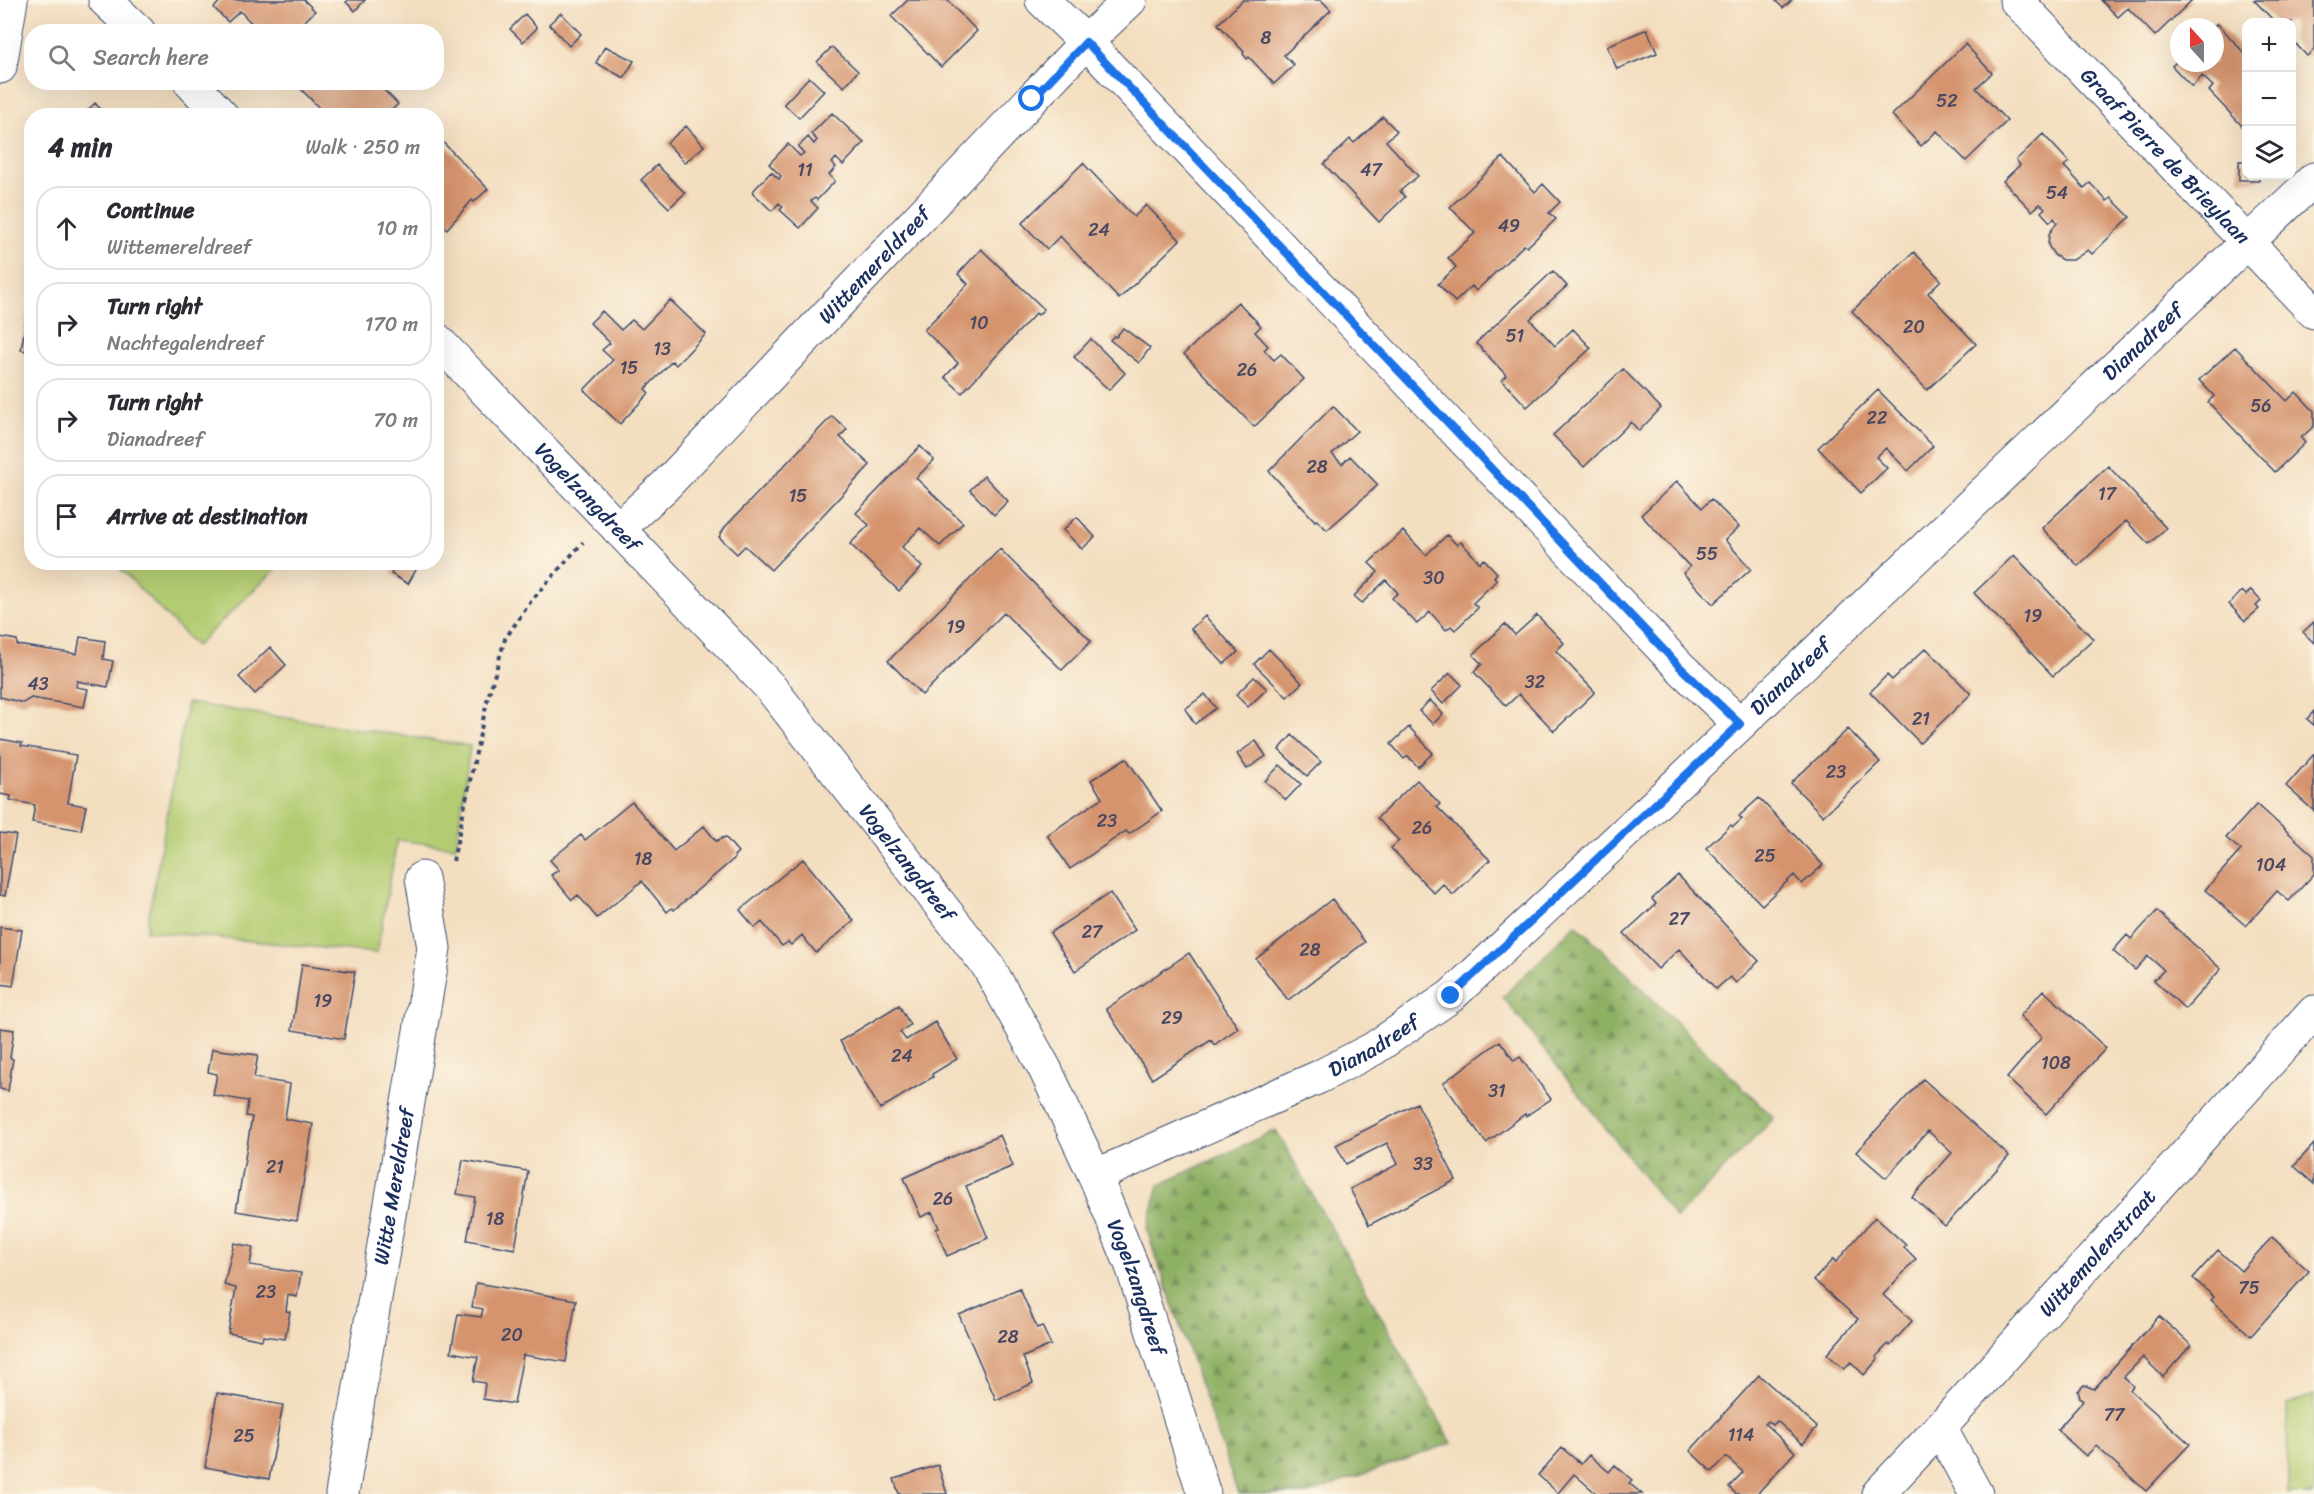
<!DOCTYPE html>
<html lang="en">
<head>
<meta charset="utf-8">
<style>
  body { margin:0; font-family:Sriracha,sans-serif; background:#f2f2f3; color:#2b2b33 }
  .controls { position:absolute; right:18px; top:18px; display:grid; overflow:hidden; border-radius:12px; box-shadow:0 6px 24px #0002 }
  .controls button { width:54px; height:54px; display:grid; place-items:center; padding:0; border:0; border-bottom:2px solid #e1e1e2; background:#fff; color:#2b2b33; font:30px sans-serif }
  .compass { position:absolute; left:2170px; top:18px; width:54px; height:54px; border-radius:50%; background:#fff; box-shadow:0 6px 24px #0002; rotate:339deg }
  .stop { position:absolute; width:18px; height:18px; margin:-14px; border:4px solid #1a73e8; border-radius:50%; background:#fff }
  .stop.end { background:#1a73e8; border-color:#fff; box-shadow:0 2px 6px #0008 }
  .list { margin:0; padding:0; list-style:none }
  h2 { display:flex; justify-content:space-between; align-items:center; height:78px; margin:0; padding:0 24px; font-size:26px }
  h2 small { font-size:20px; font-weight:400; color:#7c7c81 }
  .list li { display:grid; grid-template-columns:39px 1fr auto; gap:18px; align-items:center; box-sizing:border-box; height:84px; margin:0 12px 12px; padding:0 12px; border:2px solid #e1e1e2; border-radius:24px }
  .list b { display:block; font-size:22px; white-space:nowrap }
  .list p { margin:0; font-size:20px; white-space:nowrap; color:#7c7c81 }
  .list em { font-size:20px; font-style:normal; color:#7c7c81 }
  .icon { flex:none; width:33px; height:33px; fill:none; stroke:currentColor; stroke-width:2; stroke-linecap:round; stroke-linejoin:round }
  .map { position:relative; flex:none; width:2314px; height:1494px; overflow:hidden }
  .search { position:absolute; background:#fff; box-shadow:0 6px 24px #0002; left:24px; top:24px; width:420px; height:66px; display:flex; align-items:center; gap:15px; box-sizing:border-box; padding:0 21px; border-radius:24px; color:#7c7c81; font-size:22px }
  .panel { position:absolute; background:#fff; box-shadow:0 6px 24px #0002; left:24px; top:108px; width:420px; height:462px; border-radius:24px }
  .map>svg:first-child { display:block }
  .grass { fill:#b3cc72; stroke:#677e68; stroke-width:1.5 }
  .forest { fill:url(#forest-firs); stroke:#547061; stroke-width:1.5 }
  .building { fill:#d5946e }
  .lines { fill:none; stroke-linecap:round; stroke-linejoin:round }
  .minor-casing { stroke:#3b496d; stroke-width:35 }
  .path { stroke:#3b496d; stroke-width:4; stroke-dasharray:4.5 4.5; stroke-linecap:butt }
  .minor { stroke:#fff; stroke-width:33 }
  .route { stroke:#1a73e8; stroke-width:8 }
  .labels { text-anchor:middle; dominant-baseline:central; stroke-width:5; stroke-linejoin:round; paint-order:stroke }
  .number-label { font-size:18px; fill:#4a4862 }
  .street-label { font-size:21px; fill:#1b2f5e; stroke:#fcf5e5 }
</style>
</head>
<body>
<div class="map">
<svg width="2314" height="1494" viewBox="0 0 2314 1494">
  <defs>
    <pattern id="forest-firs" width="22" height="20" patternUnits="userSpaceOnUse" patternTransform="scale(1.5)"><rect width="22" height="20" fill="#8eb064"/><path d="M5 1l3.5 6h-7zM16 11l3.5 6h-7z" fill="#739056"/></pattern>
  </defs>
  <rect width="100%" height="100%" fill="#fcf5e5"/>
  <filter id="ink" filterUnits="userSpaceOnUse"><feTurbulence type="fractalNoise" baseFrequency=".0167" numOctaves="2"/><feDisplacementMap in="SourceGraphic" scale="12" xChannelSelector="R" yChannelSelector="G"/><feConvolveMatrix kernelMatrix="1 2 1 2 8 2 1 2 1" color-interpolation-filters="sRGB"/></filter>
  <filter id="wash" filterUnits="userSpaceOnUse"><feTurbulence type="fractalNoise" baseFrequency=".008" numOctaves="4" result="noise"/><feDisplacementMap in="SourceGraphic" scale="24" xChannelSelector="R" yChannelSelector="G"/><feGaussianBlur stdDeviation="1.35" result="paint"/><feColorMatrix in="noise" values="0 0 0 0 0 0 0 0 0 0 0 0 0 0 0 0 0 1.4 0 .05"/><feComposite in="paint" operator="in"/></filter>
  <g filter="url(#wash)">
    <rect width="100%" height="100%" fill="#f3dec0"/>
    <!-- grass -->
    <path class="grass" d="M274,563L278,567L196,646L115,563Z
      M187,703L470,746L456,847L397,840L377,953L146,931Z
      M2314,1395V1494H2288L2287,1404Z"/>
    <!-- forest -->
    <path class="forest" d="M1576,924L1774,1118L1676,1218L1503,997Z
      M1276,1130L1452,1443L1307,1494H1238L1147,1230L1159,1185Z"/>
    <g id="blocks">
      <!-- building -->
      <path class="building" d="M221,0H304L315,11L294,32H260L240,11L228,22L214,8Z
        M349,0H365L355,11L346,2Z
        M908,0H947L977,31L941,67L891,16Z
        M1243,0H1321L1331,10L1284,55L1294,65L1274,84L1249,57L1247,59L1243,54L1244,52L1218,24Z
        M1775,0H1792L1783,8Z
        M2101,0H2192L2155,36L2128,8L2118,17Z
        M2254,0H2314V50L2307,56L2292,40V22H2275Z
        M561,13L581,34L569,46L549,24Z
        M525,14L537,28L523,42L510,29Z
        M2217,23L2246,55V127L2245,129L2209,91L2213,86L2202,76L2192,87L2172,66L2179,59V63H2215V27H2213Z
        M1647,29L1657,53L1617,69L1607,46Z
        M1965,44L1992,73L1976,88L2007,121L1966,161L1937,131L1921,146L1892,115Z
        M605,46L634,61L624,78L596,63Z
        M832,47L858,71L844,87L817,62Z
        M809,77L824,91L799,118L784,104Z
        M308,82H392L384,90L398,104L386,116H335L329,109L324,113L301,89Z
        M95,103L107,116H82Z
        M832,113L864,143L843,165L836,158L832,163L836,167L829,175L835,181L817,200L815,198L811,201L818,208L800,228L780,210L783,207L779,203L772,211L752,192L771,172L779,179L781,176L769,164L788,144L800,156L804,153L798,147L808,137L814,144L817,140L811,134Z
        M1383,117L1397,131L1386,141L1418,176L1400,191L1405,197L1379,222L1324,164L1350,139L1354,143Z
        M686,126L704,146L685,163L667,143Z
        M2043,134L2069,162L2064,166L2084,188L2090,183L2107,201L2111,198L2130,217L2092,254L2088,250L2073,260H2062L2054,255L2048,245L2049,234L2057,222L2054,218L2050,222L2041,212L2045,208L2040,204L2032,211L2003,181L2020,165L2016,160Z
        M436,135L488,189L474,202L472,200L447,229L436,219Z
        M1503,157L1535,192L1543,184L1560,202L1549,213L1556,219L1527,247L1524,245L1476,291L1472,286L1455,302L1438,284L1456,267L1448,258L1475,233L1450,207Z
        M2239,161H2246V176H2259V180H2239Z
        M1083,163L1134,217L1146,205L1180,240L1119,299L1060,236L1047,249L1022,223Z
        M657,165L685,193L669,208L641,180Z
        M981,249L1044,309L1038,315L1036,313L962,393L945,377L958,363L924,330L968,284L958,274Z
        M1914,252L1941,280L1928,293L1976,344L1927,390L1852,311Z
        M1553,271L1567,286L1530,319L1555,346L1573,329L1591,348L1527,407L1502,380L1506,375L1476,343Z
        M30,298L32,299V352L21,350Z
        M670,300L706,334L676,365L672,361L659,375L645,389L649,393L620,424L584,390L613,360L602,350L610,343L590,323L602,311L621,330L632,320L642,329Z
        M1238,302L1261,326L1255,332L1268,346L1264,350L1274,360L1281,354L1304,379L1254,427L1184,354Z
        M1123,328L1150,348L1139,363L1110,340L1114,336L1116,337Z
        M1091,339L1125,373L1109,390L1074,357Z
        M2235,347L2287,401L2296,392L2314,411V426L2301,438L2305,443L2275,472L2208,402L2214,396L2199,380Z
        M1623,369L1661,408L1639,431L1631,422L1584,467L1553,435Z
        M1878,390L1933,446L1908,471L1886,448L1876,457L1887,468L1861,493L1818,448Z
        M1333,406L1357,431L1332,454L1342,464L1350,456L1378,485L1327,530L1317,520L1315,521L1269,471Z
        M832,416L847,429L840,437L870,465L771,570L745,546L737,554L719,537L725,527Z
        M920,446L934,460L916,478L963,523L940,546L920,528L902,547L922,567L899,591L850,544L869,525L856,513Z
        M2108,466L2166,528L2149,544L2126,521L2078,566L2042,528Z
        M984,476L1008,501L994,515L970,490Z
        M1677,481L1702,508L1711,499L1739,527L1725,540L1751,569L1713,604L1683,573L1690,567L1641,515Z
        M1077,517L1095,537L1082,549L1063,530Z
        M1403,531L1426,555L1447,535L1457,545L1461,542L1480,563L1484,559L1497,573L1494,577L1497,580L1473,603L1478,608L1455,630L1451,626L1446,630L1430,612L1417,624L1392,598L1398,593L1386,580L1362,603L1354,596L1378,572L1369,563Z
        M1000,549L1091,641L1062,670L1004,613L922,695L888,661Z
        M2014,555L2093,639L2053,676L1974,593Z
        M397,562H407L417,568L408,584L391,574Z
        M2251,590L2261,601L2256,606L2259,609L2245,621L2229,604L2242,591L2246,595Z
        M1537,615L1564,643L1556,651L1595,692L1554,731L1519,694L1506,706L1474,672L1482,664L1473,655L1505,624L1515,635Z
        M1205,616L1238,652L1224,664L1191,629Z
        M2314,622V643L2303,632Z
        M0,637L17,640V645L77,654L80,637L105,641L103,659L113,661L108,687L77,681L76,687L88,689L84,707L31,698L23,703L0,697Z
        M270,647L286,665L255,694L239,677Z
        M1926,648L1971,694L1920,743L1870,692L1887,675L1892,680Z
        M1269,649L1302,683L1287,697L1254,664Z
        M1450,673L1462,685L1443,704L1431,691Z
        M1254,677L1267,689L1248,707L1236,695Z
        M1205,694L1216,708L1195,724L1185,709Z
        M1430,700L1443,714L1433,724L1419,711Z
        M2314,711V725L2307,719Z
        M1409,727L1433,753L1418,767L1408,756L1404,759L1391,744Z
        M1848,729L1880,762L1823,816L1791,783Z
        M1292,735L1321,762L1307,776L1279,750Z
        M0,739L22,743L21,746L76,755L68,803L86,806L81,830L32,822L35,805L10,800L11,796L0,794Z
        M1256,741L1266,756L1247,769L1237,754Z
        M2314,754V811L2286,786Z
        M1126,758L1162,811L1129,834L1126,831L1070,869L1047,835L1102,798L1091,780Z
        M1280,765L1301,784L1286,800L1265,781Z
        M1417,780L1440,804L1437,807L1490,860L1453,895L1443,884L1434,893L1391,848L1399,841L1377,818Z
        M1759,798L1823,865L1802,884L1794,875L1762,905L1706,848L1731,825L1733,827L1742,819L1739,816Z
        M632,802L674,851L704,826L716,841L725,837L738,852L734,856L735,858L674,910L672,908L667,912L642,881L597,918L578,895L572,900L551,875L559,870L550,860L581,835L585,840Z
        M2257,804L2314,856V874L2289,901L2277,891L2246,926L2205,890L2241,850L2226,838Z
        M0,833L16,835L5,896L0,895Z
        M803,859L854,921L816,953L802,935L791,945L788,942L782,946L762,922L755,928L740,910Z
        M1678,875L1759,961L1736,983L1730,977L1716,989L1679,949L1658,969L1624,933L1656,904L1652,899Z
        M1110,893L1135,930L1075,971L1050,933Z
        M1332,899L1365,942L1288,1000L1256,959Z
        M2157,911L2221,969L2185,1009L2154,980L2164,970L2148,956L2135,970L2113,951L2127,935L2131,939Z
        M0,927L22,930L13,986L0,984Z
        M1189,953L1238,1028L1214,1045L1211,1040L1152,1079L1106,1009Z
        M302,964L355,972L344,1039L292,1030Z
        M2043,990L2106,1048L2046,1114L2007,1078L2042,1037L2020,1016Z
        M899,1005L910,1025L900,1032L906,1040L935,1022L957,1059L932,1074L933,1077L880,1109L840,1041Z
        M0,1028L14,1030L10,1058L13,1059L8,1091L0,1089Z
        M1500,1041L1514,1061L1520,1057L1551,1099L1526,1116L1525,1114L1486,1143L1443,1083Z
        M212,1049L258,1055L254,1078L290,1084L285,1119L313,1124L297,1221L236,1211L252,1117L246,1116L248,1101L213,1095L217,1074L208,1072Z
        M1923,1079L2009,1156L1945,1226L1912,1197L1952,1153L1928,1131L1886,1178L1856,1152Z
        M1417,1103L1456,1180L1369,1225L1350,1189L1398,1164L1387,1143L1346,1164L1336,1145Z
        M1000,1135L1013,1166L966,1186L988,1238L947,1256L936,1229L939,1228L932,1212L921,1217L904,1178Z
        M2314,1144V1184L2294,1166Z
        M463,1160L528,1171L515,1249L467,1240L475,1197L457,1194Z
        M1875,1217L1906,1245L1904,1247L1916,1259L1883,1295L1912,1321L1890,1346L1888,1344L1876,1357L1878,1359L1864,1375L1851,1362L1844,1369L1827,1354L1858,1319L1814,1280L1833,1259L1836,1262Z
        M2272,1237L2309,1271L2251,1336L2211,1300L2214,1297L2193,1278L2218,1250L2241,1271Z
        M234,1243L253,1247L250,1265L301,1273L297,1297L288,1295L286,1311L290,1312L285,1339L263,1336L262,1340L228,1333L236,1288L224,1285Z
        M476,1283L576,1300L566,1362L523,1355L514,1404L483,1399L485,1383L473,1381L478,1357L451,1352L458,1314L481,1317L483,1309L472,1307Z
        M1020,1289L1037,1328L1042,1326L1051,1345L1023,1357L1033,1383L996,1400L959,1315Z
        M2159,1316L2191,1345L2163,1377L2143,1357L2124,1377L2133,1386L2130,1390L2190,1444L2146,1491L2096,1446L2086,1456L2057,1430L2083,1401L2080,1398L2078,1391L2084,1385L2094,1389Z
        M1759,1375L1817,1427L1803,1444L1777,1421L1773,1425L1768,1421L1765,1424L1795,1452L1757,1494H1736L1729,1487L1743,1472L1726,1457L1712,1472L1690,1451Z
        M217,1393L283,1405L269,1479L205,1467Z
        M1562,1448L1581,1464L1589,1455L1609,1472L1615,1465L1632,1480L1629,1483L1642,1494H1597L1574,1474L1558,1493L1538,1475Z
        M938,1465L947,1494H899L894,1479Z"/>
    </g>
  </g>
  <g filter="url(#ink)">
    <use href="#blocks" fill-opacity="0" stroke="#3b496d" stroke-width="1.5"/>
    <g class="lines">
      <defs>
        <g id="minor">
          <path d="M105,0L139,32"/>
          <path d="M1042,0L1086,42L1681,668L1740,724"/>
          <path id="s1" d="M2016,0L2314,312"/>
          <path d="M0,67L11,0"/>
          <path d="M190,82L222,116"/>
          <path id="s2" d="M436,339L770,687L988,966L1045,1069L1095,1176L1132,1266L1204,1494"/>
          <path id="s3" d="M618,529L664,487L1086,42L1130,0"/>
          <path id="s4" d="M1095,1176L1319,1077L1373,1049L1451,996L1677,784L2314,179"/>
          <path d="M1940,1428L1976,1494"/>
          <path id="s5" d="M342,1494L434,948L422,878"/>
          <path id="s6" d="M1878,1494L1940,1428L2314,1012"/>
        </g>
      </defs>
      <!-- minor casing -->
      <use href="#minor" class="minor-casing"/>
      <!-- path -->
      <path class="path" d="M453,861L487,701L505,639L531,601L583,542"/>
      <!-- minor -->
      <use href="#minor" class="minor"/>
    </g>
  </g>
  <g class="lines" filter="url(#ink)">
    <!-- route -->
    <path class="route" d="M1032,99L1086,42L1681,668L1740,724L1451,996"/>
  </g>
  <g class="labels">
    <!-- number labels -->
    <g class="number-label">
      <text x="1266" y="38">8</text>
      <text x="1947" y="101">52</text>
      <text x="805" y="170">11</text>
      <text x="1371" y="170">47</text>
      <text x="2057" y="193">54</text>
      <text x="1509" y="226">49</text>
      <text x="1099" y="230">24</text>
      <text x="979" y="323">10</text>
      <text x="1914" y="327">20</text>
      <text x="1515" y="336">51</text>
      <text x="662" y="349">13</text>
      <text x="629" y="368">15</text>
      <text x="1247" y="370">26</text>
      <text x="2261" y="406">56</text>
      <text x="1877" y="418">22</text>
      <text x="1317" y="467">28</text>
      <text x="2107" y="494">17</text>
      <text x="798" y="496">15</text>
      <text x="1707" y="554">55</text>
      <text x="1434" y="578">30</text>
      <text x="2033" y="616">19</text>
      <text x="956" y="627">19</text>
      <text x="1535" y="682">32</text>
      <text x="38" y="684">43</text>
      <text x="1921" y="719">21</text>
      <text x="1836" y="772">23</text>
      <text x="1107" y="821">23</text>
      <text x="1422" y="828">26</text>
      <text x="1765" y="856">25</text>
      <text x="643" y="859">18</text>
      <text x="2271" y="865">104</text>
      <text x="1679" y="919">27</text>
      <text x="1092" y="932">27</text>
      <text x="1310" y="950">28</text>
      <text x="323" y="1001">19</text>
      <text x="1172" y="1018">29</text>
      <text x="902" y="1056">24</text>
      <text x="2056" y="1063">108</text>
      <text x="1497" y="1091">31</text>
      <text x="1423" y="1164">33</text>
      <text x="275" y="1167">21</text>
      <text x="943" y="1199">26</text>
      <text x="495" y="1219">18</text>
      <text x="2249" y="1288">75</text>
      <text x="266" y="1292">23</text>
      <text x="512" y="1335">20</text>
      <text x="1008" y="1337">28</text>
      <text x="2114" y="1415">77</text>
      <text x="1741" y="1435">114</text>
      <text x="244" y="1436">25</text>
    </g>
    <!-- street labels -->
    <g class="street-label">
      <text stroke="none"><textPath href="#s1" startOffset="216">Graaf Pierre de Brieylaan</textPath></text>
      <text stroke="none"><textPath href="#s3" startOffset="368">Wittemereldreef</textPath></text>
      <text stroke="none"><textPath href="#s4" startOffset="1352">Dianadreef</textPath></text>
      <text stroke="none"><textPath href="#s2" startOffset="219">Vogelzangdreef</textPath></text>
      <text stroke="none"><textPath href="#s4" startOffset="866">Dianadreef</textPath></text>
      <text stroke="none"><textPath href="#s2" startOffset="705">Vogelzangdreef</textPath></text>
      <text stroke="none"><textPath href="#s4" startOffset="308">Dianadreef</textPath></text>
      <text stroke="none"><textPath href="#s5" startOffset="312">Witte Mereldreef</textPath></text>
      <text stroke="none"><textPath href="#s6" startOffset="326">Wittemolenstraat</textPath></text>
      <text stroke="none"><textPath href="#s2" startOffset="1191">Vogelzangdreef</textPath></text>
    </g>
  </g>
</svg>
<div class="controls">
<button>+</button>
<button>−</button>
<button><svg class="icon" aria-label="layers" viewBox="0 0 24 24"><path d="M12 4l9 5-9 5-9-5zM3 14l9 5 9-5"/></svg></button>
</div>
<svg class="compass" viewBox="-18 -18 36 36"><path d="M0-13l5 13h-10z" fill="#e53935"/><path d="M0 13l5-13h-10z" fill="#7c7c81"/></svg>
<div class="stop" style="left:1032px;top:99px"></div>
<div class="stop end" style="left:1451px;top:996px"></div>
<div class="search"><svg class="icon" aria-label="search" viewBox="0 0 24 24"><circle cx="10" cy="10" r="6"/><path d="M15 15l6 6"/></svg>Search here</div>
<section class="panel">
<h2>4 min<small>Walk · 250 m</small></h2>
<ul class="list">
<li><svg class="icon" aria-label="ahead" viewBox="0 0 24 24"><path d="M12 20V5M6 11l6-6 6 6"/></svg><div><b>Continue</b><p>Wittemereldreef</p></div><em>10 m</em></li>
<li><svg class="icon" aria-label="right" viewBox="0 0 24 24"><path d="M7 20v-9h11M14 6l5 5-5 5"/></svg><div><b>Turn right</b><p>Nachtegalendreef</p></div><em>170 m</em></li>
<li><svg class="icon" aria-label="right" viewBox="0 0 24 24"><path d="M7 20v-9h11M14 6l5 5-5 5"/></svg><div><b>Turn right</b><p>Dianadreef</p></div><em>70 m</em></li>
<li><svg class="icon" aria-label="arrive" viewBox="0 0 24 24"><path d="M6 21V4h12l-3 4 3 4H6"/></svg><div><b>Arrive at destination</b></div></li>
</ul>
</section>
</div>
</body>
</html>
